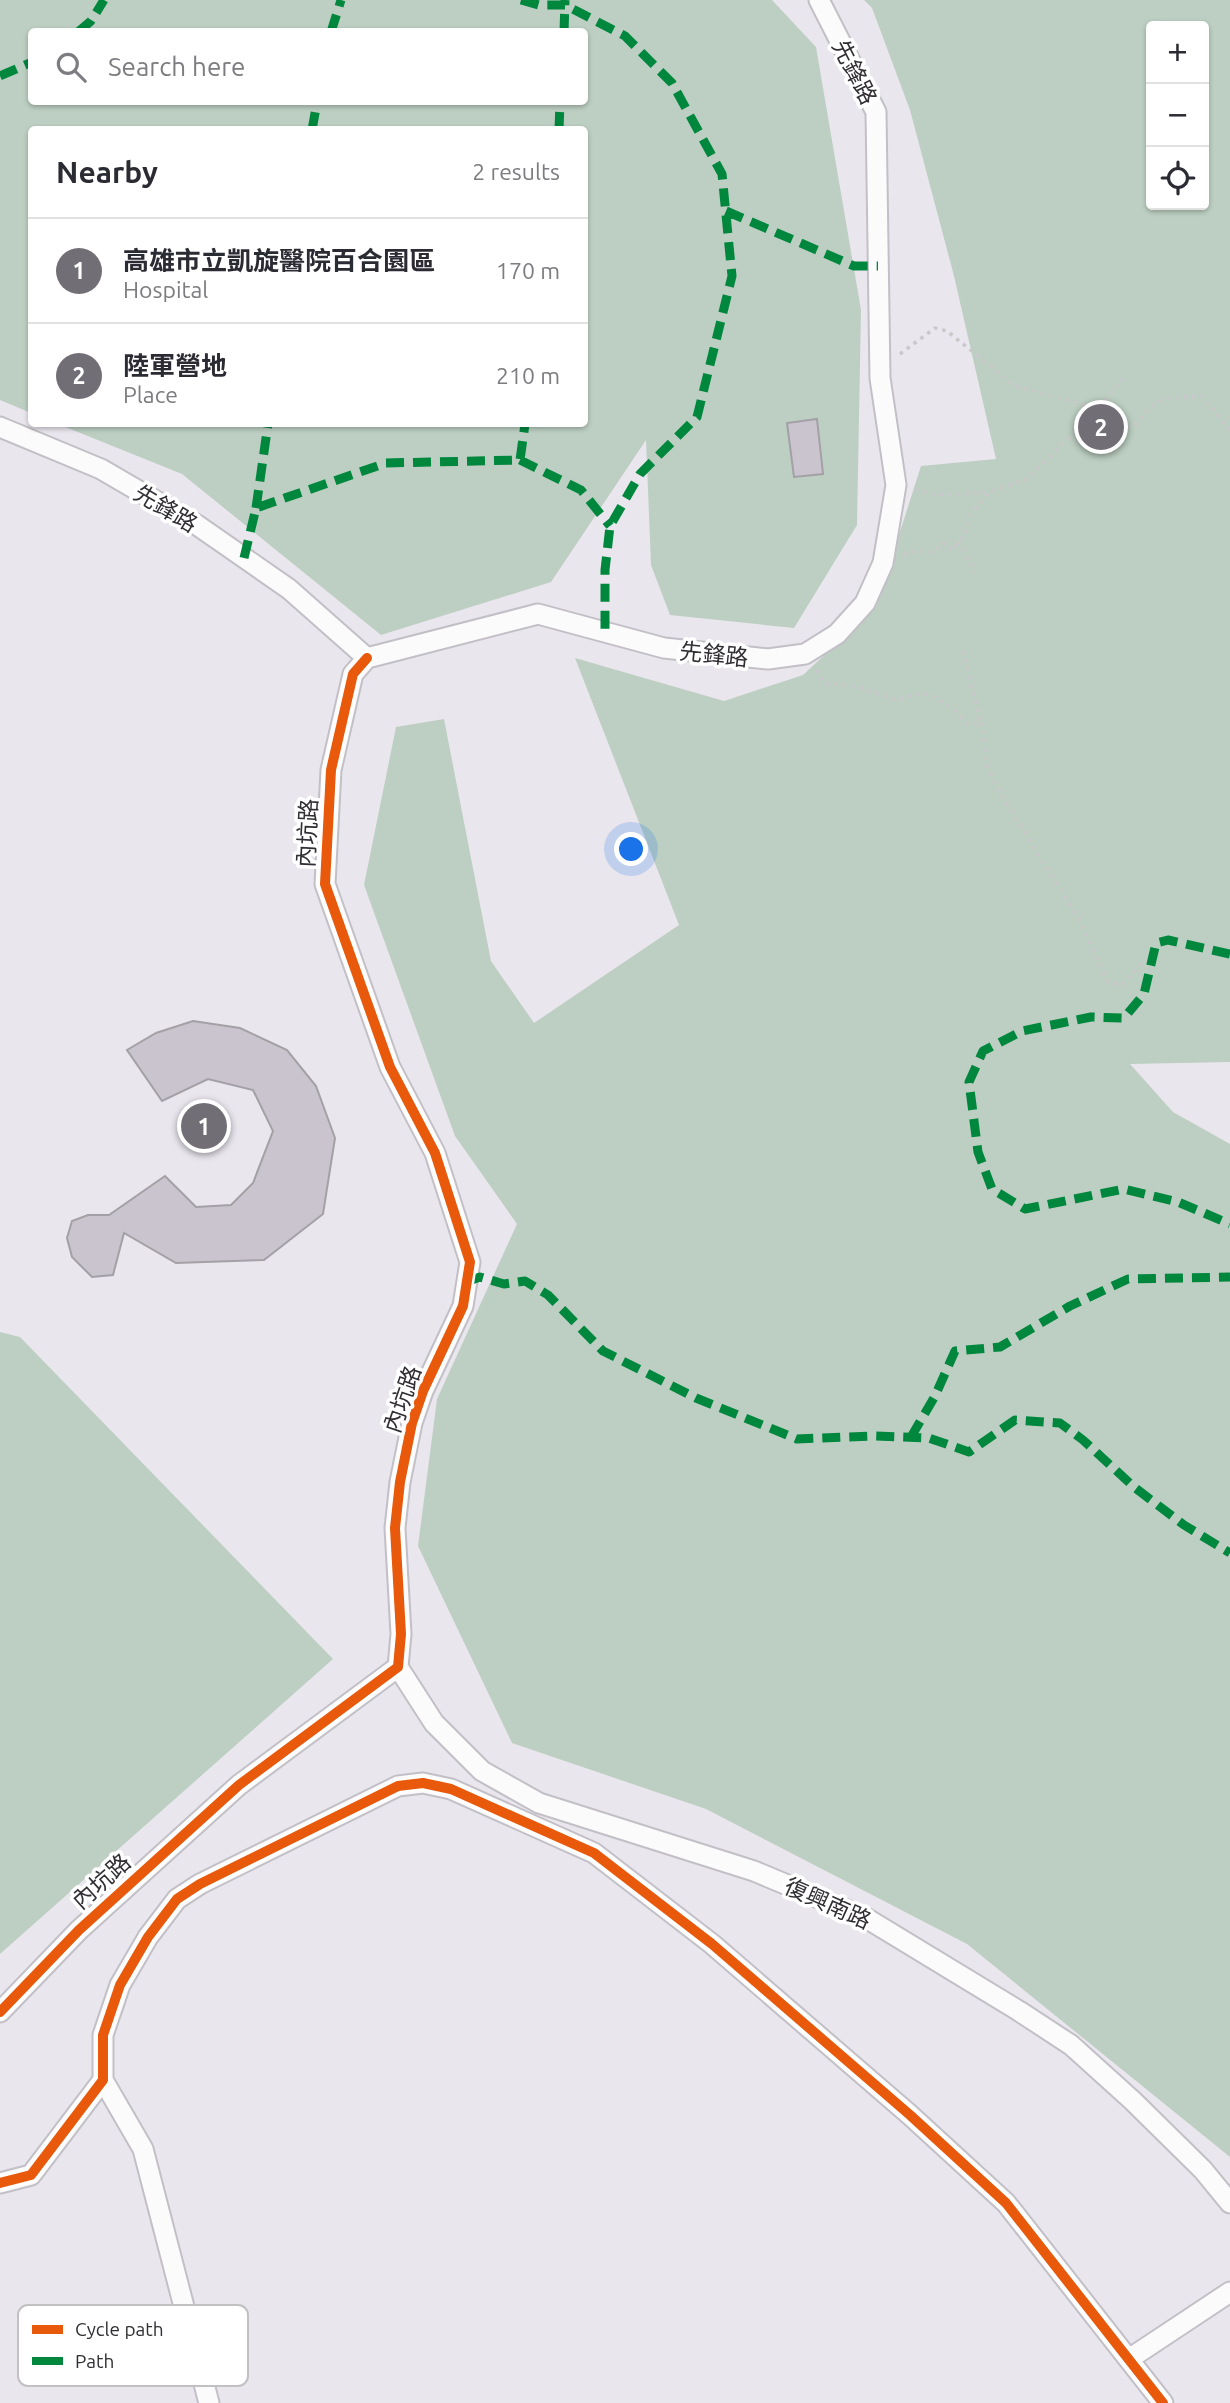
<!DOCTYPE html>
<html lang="en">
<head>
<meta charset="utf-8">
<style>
  body { margin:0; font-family:Ubuntu,"Noto Sans TC",sans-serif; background:#f7f7f7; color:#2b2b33 }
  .controls { position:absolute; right:21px; top:21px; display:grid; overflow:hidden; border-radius:7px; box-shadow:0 2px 5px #0004 }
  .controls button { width:63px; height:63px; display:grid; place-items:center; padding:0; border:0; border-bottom:2px solid #e1e1e2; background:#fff; color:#2b2b33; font:35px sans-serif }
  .you { position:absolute; left:632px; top:850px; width:24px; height:24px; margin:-18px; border:5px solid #fff; border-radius:50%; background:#1a73e8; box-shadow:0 0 0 10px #1a73e833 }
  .badge { display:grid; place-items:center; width:46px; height:46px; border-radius:50%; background:#726e75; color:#fff; font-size:23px; font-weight:700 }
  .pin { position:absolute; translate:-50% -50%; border:4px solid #fff; box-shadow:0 2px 7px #0006 }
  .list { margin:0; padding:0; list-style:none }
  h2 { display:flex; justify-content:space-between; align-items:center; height:91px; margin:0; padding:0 28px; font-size:30px }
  h2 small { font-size:23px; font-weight:400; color:#7c7c81 }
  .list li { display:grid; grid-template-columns:46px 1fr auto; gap:21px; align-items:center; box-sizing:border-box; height:105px; padding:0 28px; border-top:2px solid #e1e1e2 }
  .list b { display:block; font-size:26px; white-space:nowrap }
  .list p { margin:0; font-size:23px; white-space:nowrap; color:#7c7c81 }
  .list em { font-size:23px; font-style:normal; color:#7c7c81 }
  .icon { flex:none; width:38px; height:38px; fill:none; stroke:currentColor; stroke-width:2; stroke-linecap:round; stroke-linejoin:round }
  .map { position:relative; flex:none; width:1230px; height:2403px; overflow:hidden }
  .search { position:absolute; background:#fff; box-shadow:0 2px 5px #0004; left:28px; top:28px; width:560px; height:77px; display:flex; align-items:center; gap:18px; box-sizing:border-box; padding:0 24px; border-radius:7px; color:#7c7c81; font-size:26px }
  .panel { position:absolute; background:#fff; box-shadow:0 2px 5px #0004; left:28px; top:126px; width:560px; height:301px; border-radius:7px }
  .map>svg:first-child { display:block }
  .forest { fill:#bdcfc2; fill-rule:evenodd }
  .building { fill:#cac4cf; stroke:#a3a0a6; stroke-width:2 }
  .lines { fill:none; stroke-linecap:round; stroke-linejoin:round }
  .minor-casing { stroke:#c2c0c6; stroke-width:23 }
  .path { stroke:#c9c8cb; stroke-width:3.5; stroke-dasharray:3.5 5; stroke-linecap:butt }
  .minor { stroke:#fcfbfc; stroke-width:19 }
  .quiet { stroke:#00873e; stroke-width:9; stroke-dasharray:18 9; stroke-linecap:butt }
  .cycleway-casing { stroke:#fff; stroke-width:15 }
  .cycleway { stroke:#e8590c; stroke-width:10 }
  .labels { text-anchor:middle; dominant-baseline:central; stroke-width:7; stroke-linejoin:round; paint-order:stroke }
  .street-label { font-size:23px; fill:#312e34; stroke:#fff }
  .key { fill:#fff; stroke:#c1c0c2; stroke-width:2 }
  .key-label { font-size:19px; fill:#312e34 }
</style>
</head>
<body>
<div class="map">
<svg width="1230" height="2403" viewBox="0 0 1230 2403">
  <rect width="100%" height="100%" fill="#eae6ee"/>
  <!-- forest -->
  <path class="forest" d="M0,0H772L816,47L861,310L857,525L794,628L670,615L651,565L646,440L551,582L381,635L182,474L58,424H584V130H32L31,413L0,400ZM32,32H584V102H32Z
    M864,0H1230V1062L1130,1064L1173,1112L1230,1144V2157L967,1944L706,1809L512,1743L418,1546L437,1399L517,1224L455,1136L364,885L396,727L444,719L491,961L534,1023L679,925L575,658L724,701L803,675L876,607L921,466L996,459L954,276L910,110L872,8ZM1151,26H1204V205H1151Z
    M0,1332L20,1337L333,1659L0,1954Z"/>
  <!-- building -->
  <path class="building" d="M817,419L823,474L794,477L787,423Z
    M193,1021L240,1028L287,1050L316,1086L335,1138L323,1214L264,1260L176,1263L124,1233L113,1275L92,1277L72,1257L67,1238L72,1221L88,1215H109L165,1176L196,1207L231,1205L253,1183L273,1131L253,1090L208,1079L162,1101L127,1050L156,1033Z"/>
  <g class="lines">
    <defs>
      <path id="minor" d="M0,427L101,469L197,525L289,589L367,658L538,614L664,648L768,659L805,654L837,634L865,603L883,563L896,485L880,378L876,112L819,0
        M398,1667L434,1723L482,1771L539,1803L754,1871L866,1918L1019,2011L1071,2045L1133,2101L1203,2170L1230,2203
        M0,2012L79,1930L239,1785L398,1667L401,1634L395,1528L400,1482L412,1423L423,1391L463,1306L470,1262L435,1153L390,1067L325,884L331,770L353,674L367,658
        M103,2080L143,2149L209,2403
        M0,2183L31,2175L103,2080V2035L120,1985L148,1937L177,1899L200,1884L398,1786L423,1783L451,1789L594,1853L712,1944L910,2115L1006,2203L1163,2403
        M1129,2359L1230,2292"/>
    </defs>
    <!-- minor casing -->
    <use href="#minor" class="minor-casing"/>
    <!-- path -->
    <path class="path" d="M900,354L935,328L947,331L1015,386L1104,410
      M1102,426L1107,396L1124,378
      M915,490L935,495L990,492
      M958,541L975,572
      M904,555L916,551L934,552L944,543L952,550L965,533L970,515L990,492L1027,479L1079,428L1102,426L1103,432H1107L1106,425C1147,435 1136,409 1163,400C1174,396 1190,398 1202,396L1230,430
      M963,651L981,722
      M816,670L824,683L858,687L896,700L922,693L933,696L952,708L967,724L981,722L988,768L1004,800L1080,921L1107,981L1121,985L1153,953"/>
    <!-- minor -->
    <use href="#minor" class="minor"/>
    <!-- quiet -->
    <path class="quiet" d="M521,0L539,5H565L625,36L672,83L722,174L732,276L697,417L640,474L610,526L605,570V632
      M78,32L91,21L104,0
      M331,32L341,0
      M564,32L565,0
      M0,76L32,62
      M312,130L317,102
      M559,130L560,102
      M726,211L854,266H878
      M520,460L581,490L610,526
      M256,508L268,424
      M244,558L256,508L386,463L520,460L525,424
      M1230,954L1168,940L1156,943L1144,994L1124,1018L1091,1017L1022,1031L983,1051L969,1082L978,1152L992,1189L1025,1209L1124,1189L1178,1202L1230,1224
      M466,1282L480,1277L504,1284L525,1281L548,1295L603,1351L696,1398L797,1439L874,1436L929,1438L969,1452L1015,1420L1060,1423L1083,1440L1134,1487L1184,1525L1230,1553
      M911,1437L935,1396L955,1351L1000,1347L1070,1306L1128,1279L1230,1277"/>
    <defs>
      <path id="cycleway" d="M0,2012L79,1930L239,1785L398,1667L401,1634L395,1528L400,1482L412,1423L423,1391L463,1306L470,1262L435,1153L390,1067L325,884L331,770L353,674L367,658
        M0,2183L31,2175L103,2080V2035L120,1985L148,1937L177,1899L200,1884L398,1786L423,1783L451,1789L594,1853L712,1944L910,2115L1006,2203L1163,2403"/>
    </defs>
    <!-- cycleway casing -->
    <use href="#cycleway" class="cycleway-casing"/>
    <!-- cycleway -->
    <use href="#cycleway" class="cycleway"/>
  </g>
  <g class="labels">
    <!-- street labels -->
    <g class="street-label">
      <text transform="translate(855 72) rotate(63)">先鋒路</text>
      <text transform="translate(166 508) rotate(31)">先鋒路</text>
      <text transform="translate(714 654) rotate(6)">先鋒路</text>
      <text transform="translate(307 833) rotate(-87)">內坑路</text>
      <text transform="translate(402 1399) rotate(-71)">內坑路</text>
      <text transform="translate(101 1881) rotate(-42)">內坑路</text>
      <text transform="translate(828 1903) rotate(24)">復興南路</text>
    </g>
  </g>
  <!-- legend -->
  <rect x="18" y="2305" width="230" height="81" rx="10" class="key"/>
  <rect x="32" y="2325" width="31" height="9" fill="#e8590c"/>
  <rect x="32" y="2357" width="31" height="8" fill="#00873e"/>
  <g class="key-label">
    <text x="75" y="2336">Cycle path</text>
    <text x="75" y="2368">Path</text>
  </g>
</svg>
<div class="controls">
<button>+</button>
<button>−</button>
<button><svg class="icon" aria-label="locate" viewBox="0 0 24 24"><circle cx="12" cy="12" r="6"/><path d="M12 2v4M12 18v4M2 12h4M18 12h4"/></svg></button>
</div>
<div class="you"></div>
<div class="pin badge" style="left:204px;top:1126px">1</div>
<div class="pin badge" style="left:1101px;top:427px">2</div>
<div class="search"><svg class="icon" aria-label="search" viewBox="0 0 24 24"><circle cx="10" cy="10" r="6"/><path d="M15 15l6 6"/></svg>Search here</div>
<section class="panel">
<h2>Nearby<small>2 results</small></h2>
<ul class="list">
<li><span class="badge">1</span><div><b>高雄市立凱旋醫院百合園區</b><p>Hospital</p></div><em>170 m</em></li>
<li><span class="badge">2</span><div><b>陸軍營地</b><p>Place</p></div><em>210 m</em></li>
</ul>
</section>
</div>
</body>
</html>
